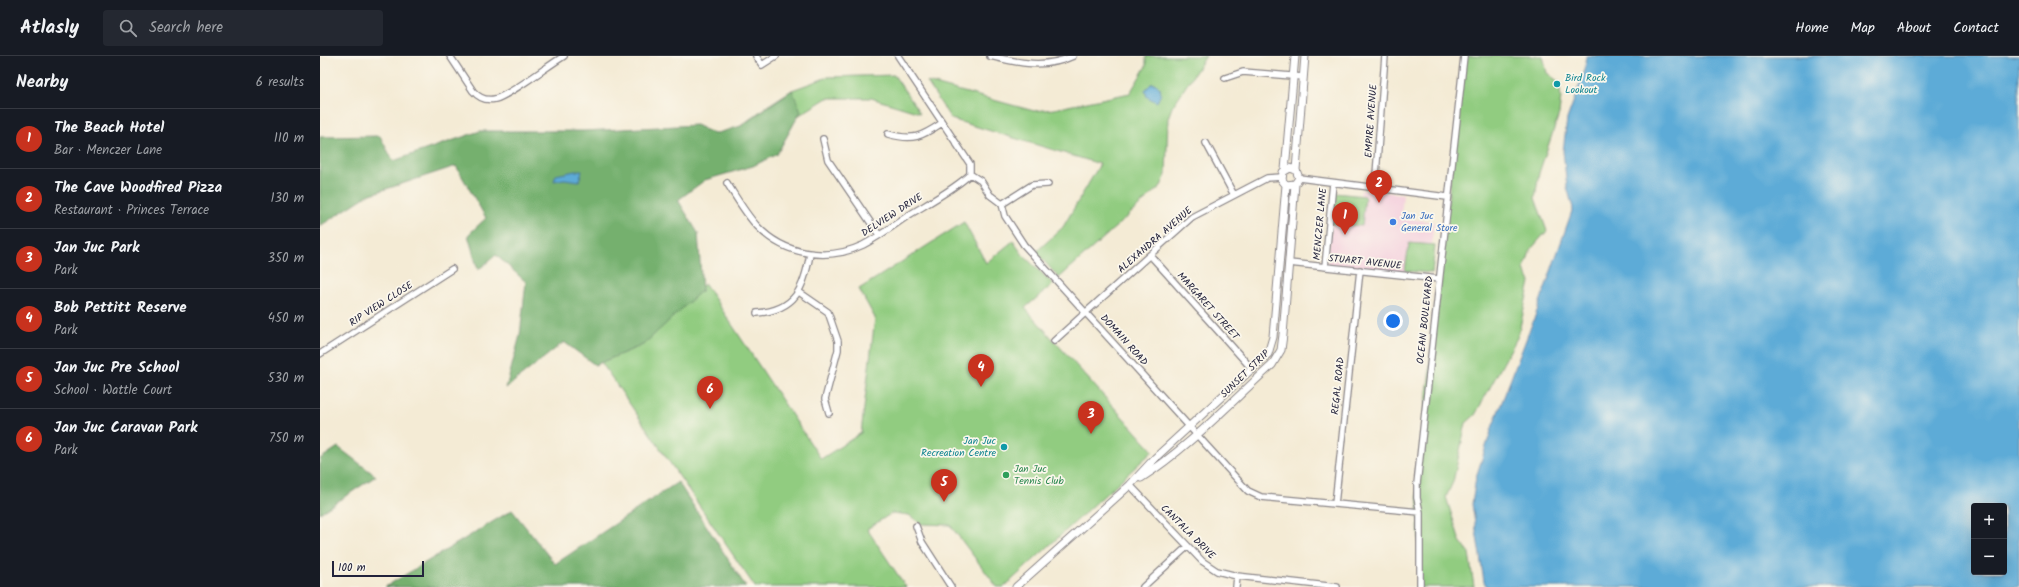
<!DOCTYPE html>
<html lang="en">
<head>
<meta charset="utf-8">
<style>
  body { margin:0; font-family:Kalam,sans-serif; background:#242831; color:#f1f3f6 }
  .controls { position:absolute; right:12px; bottom:12px; display:grid; overflow:hidden; border-radius:4px; box-shadow:0 4px 16px #0002 }
  .controls button { width:36px; height:36px; display:grid; place-items:center; padding:0; border:0; border-bottom:1px solid #363941; background:#171b24; color:#f1f3f6; font:20px sans-serif }
  .scale { position:absolute; left:12px; bottom:10px; width:92px; box-sizing:border-box; padding-left:4px; border:2px solid #22223b; border-top:0; font-size:11px; line-height:14px; white-space:nowrap; color:#22223b; -webkit-text-stroke:3px #fbf7ec; paint-order:stroke }
  .you { position:absolute; left:1073px; top:265px; width:14px; height:14px; margin:-10px; border:3px solid #fff; border-radius:50%; background:#1a73e8; box-shadow:0 0 0 6px #1a73e833 }
  .badge { display:grid; place-items:center; width:26px; height:26px; border-radius:50%; background:#c8321e; color:#fff; font-size:13px; font-weight:700 }
  .pin { position:absolute; translate:-50% -33px; filter:drop-shadow(0 1px 2px #0008) }
  .pin::after { content:''; position:absolute; top:21px; width:14px; height:12px; background:inherit; clip-path:polygon(0 0,100% 0,50% 100%) }
  .list { margin:0; padding:0; list-style:none }
  h2 { display:flex; justify-content:space-between; align-items:center; height:52px; margin:0; padding:0 16px; font-size:17px }
  h2 small { font-size:13px; font-weight:400; color:#9ea1a6 }
  .list li { display:grid; grid-template-columns:26px 1fr auto; gap:12px; align-items:center; box-sizing:border-box; height:60px; padding:0 16px; border-top:1px solid #363941 }
  .list b { display:block; font-size:15px; white-space:nowrap }
  .list p { margin:0; font-size:13px; white-space:nowrap; color:#9ea1a6 }
  .list em { font-size:13px; font-style:normal; color:#9ea1a6 }
  .icon { flex:none; width:22px; height:22px; fill:none; stroke:currentColor; stroke-width:2; stroke-linecap:round; stroke-linejoin:round }
  .map { position:relative; flex:none; width:1699px; height:531px; overflow:hidden }
  header { display:flex; align-items:center; gap:24px; box-sizing:border-box; height:56px; padding:0 20px; background:#171b24; border-bottom:1px solid #363941 }
  header strong { font-size:19px }
  nav { display:flex; gap:22px; margin-inline-start:auto; font-size:14px }
  .search { width:280px; height:36px; background:#242831; display:flex; align-items:center; gap:10px; box-sizing:border-box; padding:0 14px; border-radius:4px; color:#9ea1a6; font-size:15px }
  main { display:flex }
  aside { flex:1; background:#171b24 }
  .map>svg:first-child { display:block }
  .built { fill:#f4cfdd }
  .green { fill:#91cc80; stroke:#5a775e }
  .forest { fill:#74b06e; stroke:#4b6954 }
  .water { fill:#5dabd7; stroke:#406689; fill-rule:evenodd }
  .lines { fill:none; stroke-linecap:round; stroke-linejoin:round }
  .street-casing { stroke:#8b8688; stroke-width:8 }
  .secondary-casing { stroke:#8b8688; stroke-width:9 }
  .street { stroke:#fff; stroke-width:5.5 }
  .secondary { stroke:#fff; stroke-width:7 }
  .culture-dot { fill:#0f9aa8; stroke:#fbf7ec; stroke-width:1.5 }
  .shop-dot { fill:#3f7fe0; stroke:#fbf7ec; stroke-width:1.5 }
  .leisure-dot { fill:#2e9e5b; stroke:#fbf7ec; stroke-width:1.5 }
  .labels { text-anchor:middle; dominant-baseline:central; stroke-width:3.5; stroke-linejoin:round; paint-order:stroke }
  .culture-label { font-size:10px; fill:#0d838f; stroke:#fbf7ec; text-anchor:start }
  .street-label { font-size:10px; fill:#22223b; stroke:#fbf7ec }
  .shop-label { font-size:10px; fill:#366cbe; stroke:#fbf7ec; text-anchor:start }
  .leisure-label { font-size:10px; fill:#27864d; stroke:#fbf7ec; text-anchor:start }
</style>
</head>
<body>
<header>
<strong>Atlasly</strong>
<div class="search"><svg class="icon" aria-label="search" viewBox="0 0 24 24"><circle cx="10" cy="10" r="6"/><path d="M15 15l6 6"/></svg>Search here</div>
<nav><a>Home</a><a>Map</a><a>About</a><a>Contact</a></nav>
</header>
<main>
<aside>
<h2>Nearby<small>6 results</small></h2>
<ul class="list">
<li><span class="badge">1</span><div><b>The Beach Hotel</b><p>Bar · Menczer Lane</p></div><em>110 m</em></li>
<li><span class="badge">2</span><div><b>The Cave Woodfired Pizza</b><p>Restaurant · Princes Terrace</p></div><em>130 m</em></li>
<li><span class="badge">3</span><div><b>Jan Juc Park</b><p>Park</p></div><em>350 m</em></li>
<li><span class="badge">4</span><div><b>Bob Pettitt Reserve</b><p>Park</p></div><em>450 m</em></li>
<li><span class="badge">5</span><div><b>Jan Juc Pre School</b><p>School · Wattle Court</p></div><em>530 m</em></li>
<li><span class="badge">6</span><div><b>Jan Juc Caravan Park</b><p>Park</p></div><em>750 m</em></li>
</ul>
</aside>
<div class="map">
<svg width="1699" height="531" viewBox="0 0 1699 531">
  <rect width="100%" height="100%" fill="#fbf7ec"/>
  <filter id="ink" filterUnits="userSpaceOnUse"><feTurbulence type="fractalNoise" baseFrequency=".025" numOctaves="2"/><feDisplacementMap in="SourceGraphic" scale="8" xChannelSelector="R" yChannelSelector="G"/><feConvolveMatrix kernelMatrix="1 2 1 2 8 2 1 2 1" color-interpolation-filters="sRGB"/></filter>
  <filter id="wash" filterUnits="userSpaceOnUse"><feTurbulence type="fractalNoise" baseFrequency=".012" numOctaves="4" result="noise"/><feDisplacementMap in="SourceGraphic" scale="16" xChannelSelector="R" yChannelSelector="G"/><feGaussianBlur stdDeviation="0.9" result="paint"/><feColorMatrix in="noise" values="0 0 0 0 0 0 0 0 0 0 0 0 0 0 0 0 0 1.4 0 .05"/><feComposite in="paint" operator="in"/></filter>
  <g filter="url(#wash)">
    <rect width="100%" height="100%" fill="#f4ebd5"/>
    <!-- built -->
    <path class="built" d="M1041,134L1083,138L1081,162L1114,166L1111,190L1091,189L1087,217L1007,209L1012,165L1037,167Z"/>
    <!-- green -->
    <path class="green" d="M826,0H886L852,51L848,62L846,119L841,130L739,222L716,196L743,171L780,108L631,63L607,26L714,55L734,53L810,37L826,10Z
      M1144,0H1223L1227,17L1239,26L1241,41L1239,58L1219,117L1215,142L1227,175L1211,193L1204,213L1210,226L1198,280L1155,359L1146,367L1133,426L1126,441L1140,485L1149,497L1154,531H1100L1097,428Z
      M574,19L600,57L551,42H507L473,63L418,72L447,50L472,34L508,21Z
      M1015,137L1045,140L1042,170L1012,168Z
      M644,166L666,207L693,185L703,199L733,228L705,252L833,395L684,531H677L630,469L601,468L589,459L572,457L547,473L586,531H435L279,303L385,228L501,403L541,377L555,262L539,233Z
      M1089,187L1115,189L1112,217L1085,215Z"/>
    <!-- forest -->
    <path class="forest" d="M472,34L481,55L457,98L433,110L385,124L358,144L378,177L382,234L323,289L275,309L244,286L186,332L200,279L206,226L176,199L158,214L148,179L166,162L136,110L48,139L0,170V81L60,80L73,105L160,75H264L376,69L394,78L421,70Z
      M18,391L56,420L0,457V403Z
      M358,426L426,531H65L192,454L235,508Z"/>
    <!-- water -->
    <path class="water" d="M1266,0H1699V531H1167L1164,526L1152,448L1156,421L1173,369L1217,255L1253,152L1247,131L1243,95L1247,63L1265,14ZM1654,450H1684V516H1654Z
      M832,27L836,28L840,32L841,38L837,46L827,41L825,34Z
      M255,115H262L259,125L244,123L234,125L236,119Z"/>
  </g>
  <g filter="url(#ink)">
    <g class="lines">
      <defs>
        <path id="street" d="M130,0L153,35C159,42 166,45 175,43C189,40 229,9 244,0
          M436,0L442,9L456,0
          M578,0L650,108V118L661,125L670,139L682,148L685,160L704,189L928,435L941,441L1100,456
          M670,0C699,7 725,13 753,0
          M905,22L923,16L983,21
          M568,78C593,85 601,81 622,67
          M503,83L508,104L559,179
          M886,87L914,139
          M979,122L1127,141
          M407,127C416,141 425,157 437,170C464,199 507,206 543,189C559,181 574,169 589,159C605,149 638,131 650,118
          M1055,132L1065,0
          M682,148L712,129L728,128
          M830,199L933,314
          M969,207L1119,223
          M1005,211L1013,127
          M479,236L508,256L518,285V294L505,343L509,357
          M437,257C476,254 484,232 490,198
          M734,285L872,161L947,122L962,121
          M0,298L132,213
          M810,429L882,505L897,515L917,520L1017,531
          M1015,448L1040,214
          M596,470L602,486L631,531
          M823,531L868,490
          M916,531L917,520
          M1100,531V456L1097,442V428L1144,0"/>
        <path id="secondary" d="M965,114L975,0
          M976,114L970,112L963,116L962,124L966,129L975,128L979,122L976,114L985,0
          M821,422C867,393 911,346 952,309L961,294L963,279L975,128
          M696,531L810,429L835,402L948,298L953,281L966,129"/>
      </defs>
      <!-- street casing -->
      <use href="#street" class="street-casing"/>
      <!-- secondary casing -->
      <use href="#secondary" class="secondary-casing"/>
      <!-- street -->
      <use href="#street" class="street"/>
      <!-- secondary -->
      <use href="#secondary" class="secondary"/>
    </g>
  </g>
  <!-- markers -->
  <g class="culture-dot">
    <circle cx="1237" cy="28" r="4"/>
    <circle cx="684" cy="391" r="4"/>
  </g>
  <circle class="shop-dot" cx="1073" cy="166" r="4"/>
  <circle class="leisure-dot" cx="686" cy="419" r="4"/>
  <g class="labels">
    <!-- culture labels -->
    <g class="culture-label">
      <text x="1245" y="22">Bird Rock<tspan x="1245" dy="12">Lookout</tspan></text>
      <text x="676" y="385" text-anchor="end">Jan Juc<tspan x="676" dy="12">Recreation Centre</tspan></text>
    </g>
    <!-- street labels -->
    <g class="street-label">
      <text transform="translate(1051 65) rotate(-86)">EMPIRE AVENUE</text>
      <text transform="translate(572 159) rotate(-33)">DELVIEW DRIVE</text>
      <text transform="translate(1000 168) rotate(-85)">MENCZER LANE</text>
      <text transform="translate(835 184) rotate(-41)">ALEXANDRA AVENUE</text>
      <text transform="translate(1045 206) rotate(6)">STUART AVENUE</text>
      <text transform="translate(61 248) rotate(-33)">RIP VIEW CLOSE</text>
      <text transform="translate(888 250) rotate(48)">MARGARET STREET</text>
      <text transform="translate(1105 264) rotate(-84)">OCEAN BOULEVARD</text>
      <text transform="translate(804 284) rotate(48)">DOMAIN ROAD</text>
      <text transform="translate(925 318) rotate(-44)">SUNSET STRIP</text>
      <text transform="translate(1018 330) rotate(-84)">REGAL ROAD</text>
      <text transform="translate(868 476) rotate(45)">CANTALA DRIVE</text>
    </g>
    <!-- shop labels -->
    <g class="shop-label">
      <text x="1081" y="160">Jan Juc<tspan x="1081" dy="12">General Store</tspan></text>
    </g>
    <!-- leisure labels -->
    <g class="leisure-label">
      <text x="694" y="413">Jan Juc<tspan x="694" dy="12">Tennis Club</tspan></text>
    </g>
  </g>
</svg>
<div class="controls">
<button>+</button>
<button>−</button>
</div>
<div class="scale">100 m</div>
<div class="you"></div>
<div class="pin badge" style="left:1025px;top:179px">1</div>
<div class="pin badge" style="left:1059px;top:147px">2</div>
<div class="pin badge" style="left:771px;top:378px">3</div>
<div class="pin badge" style="left:661px;top:331px">4</div>
<div class="pin badge" style="left:624px;top:446px">5</div>
<div class="pin badge" style="left:390px;top:353px">6</div>
</div>
</main>
</body>
</html>
